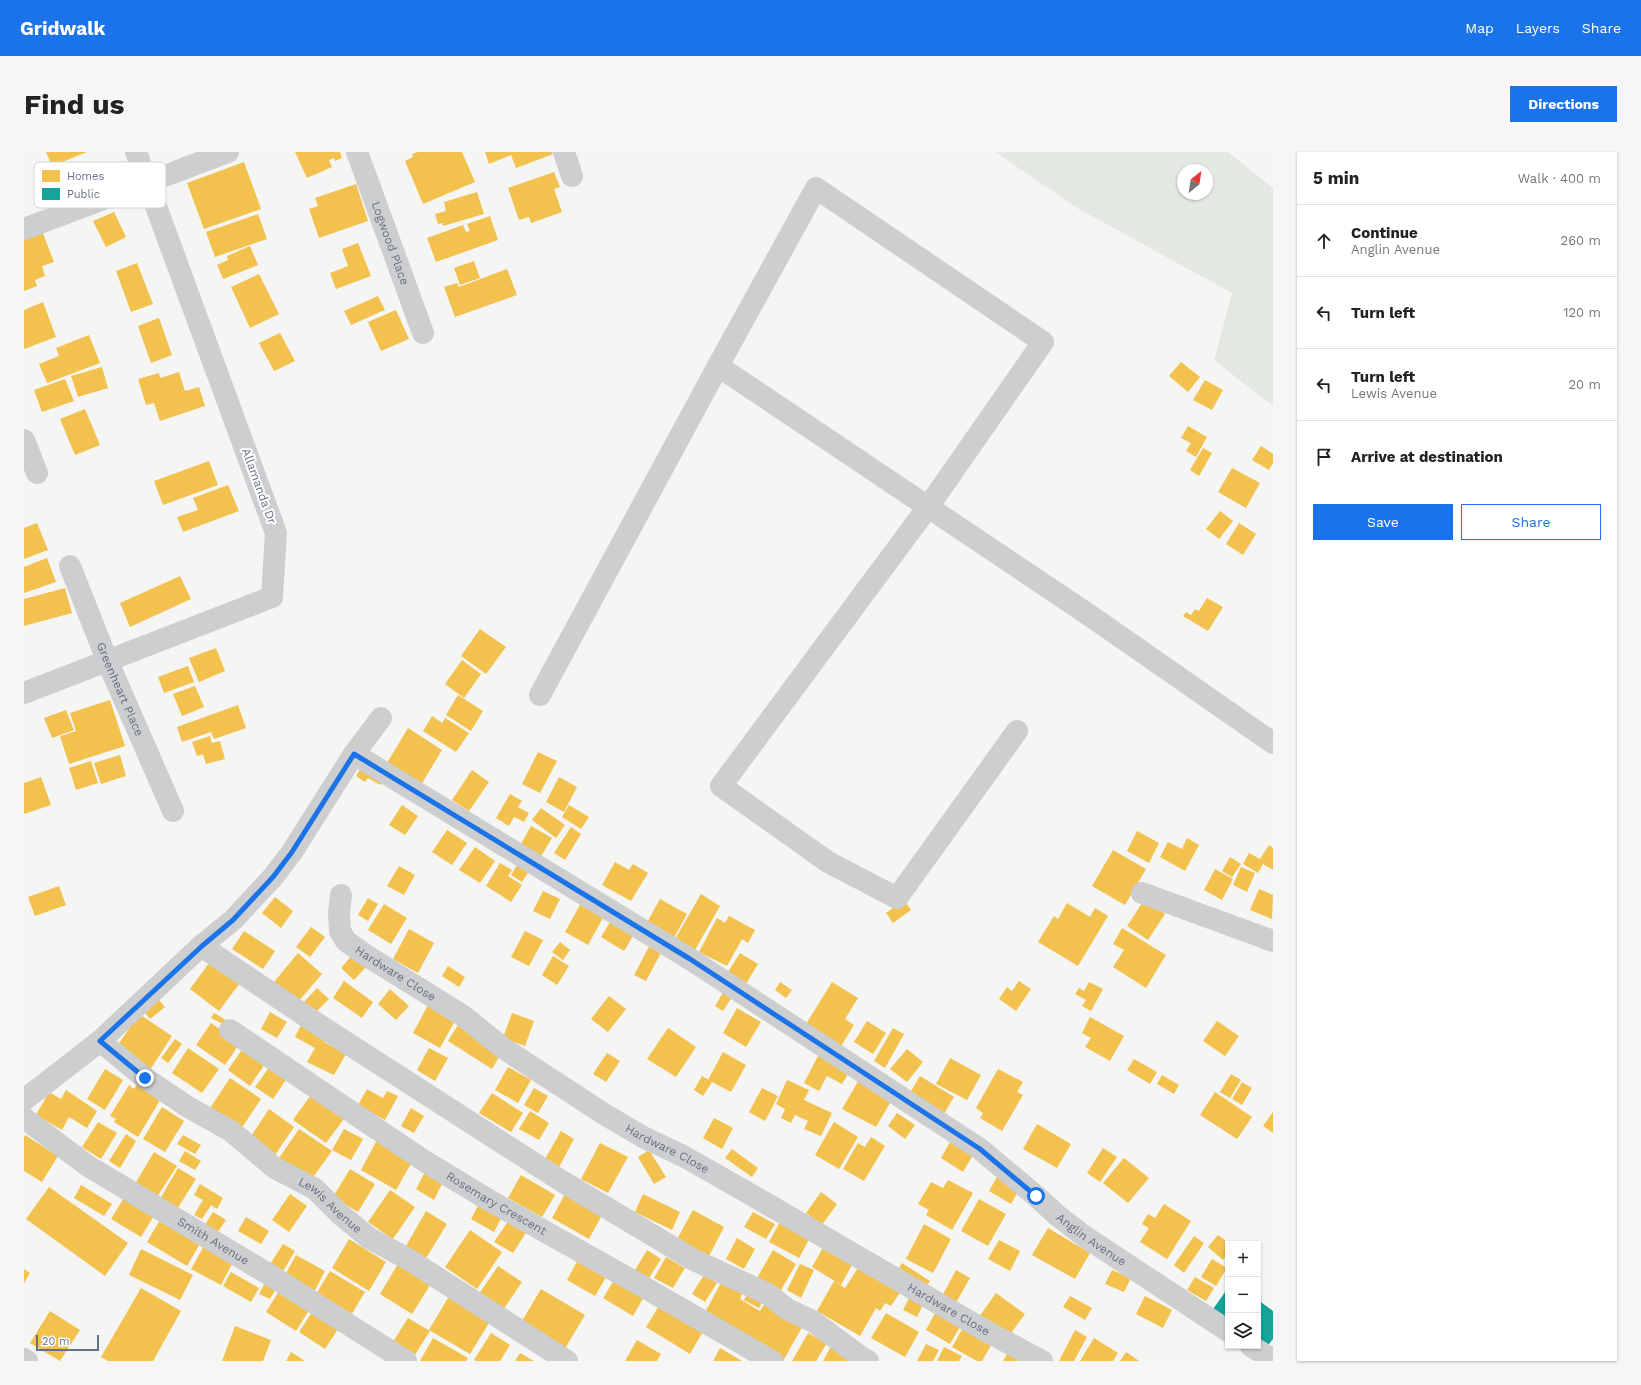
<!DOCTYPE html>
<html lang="en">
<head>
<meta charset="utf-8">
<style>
  body { margin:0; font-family:"Work Sans",sans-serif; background:#f6f6f6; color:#222 }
  .controls { position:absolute; right:12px; bottom:12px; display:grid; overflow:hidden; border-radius:0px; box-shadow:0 1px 3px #0004 }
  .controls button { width:36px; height:36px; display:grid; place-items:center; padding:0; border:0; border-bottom:1px solid #e0e0e0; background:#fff; color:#222; font:20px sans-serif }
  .compass { position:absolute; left:1153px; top:12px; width:36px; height:36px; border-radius:50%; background:#fff; box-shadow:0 1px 3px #0004; rotate:30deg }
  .scale { position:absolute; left:12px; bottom:10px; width:63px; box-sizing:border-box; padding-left:4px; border:2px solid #667084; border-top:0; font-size:11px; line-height:14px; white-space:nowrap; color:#667084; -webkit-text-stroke:3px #fff; paint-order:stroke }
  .stop { position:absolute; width:12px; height:12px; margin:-9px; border:3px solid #1a73e8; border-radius:50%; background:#fff }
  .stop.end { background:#1a73e8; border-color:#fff; box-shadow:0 1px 4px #0008 }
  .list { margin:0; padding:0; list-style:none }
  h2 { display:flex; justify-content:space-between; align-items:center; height:52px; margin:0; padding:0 16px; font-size:17px }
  h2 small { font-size:13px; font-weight:400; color:#767676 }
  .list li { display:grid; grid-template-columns:26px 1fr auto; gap:12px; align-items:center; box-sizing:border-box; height:72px; padding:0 16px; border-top:1px solid #e0e0e0 }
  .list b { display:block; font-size:15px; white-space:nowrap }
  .list p { margin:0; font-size:13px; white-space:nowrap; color:#767676 }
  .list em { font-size:13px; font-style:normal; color:#767676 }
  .actions { display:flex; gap:8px; padding:12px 16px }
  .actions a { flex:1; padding:9px 0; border:1px solid #1a73e8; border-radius:0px; text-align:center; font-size:14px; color:#1a73e8 }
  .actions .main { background:#1a73e8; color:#fff }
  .icon { flex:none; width:22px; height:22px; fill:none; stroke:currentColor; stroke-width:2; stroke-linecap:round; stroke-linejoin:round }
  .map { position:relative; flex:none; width:1249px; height:1209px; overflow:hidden; border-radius:0px }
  header { display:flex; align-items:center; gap:24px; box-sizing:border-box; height:56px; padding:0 20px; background:#1a73e8; color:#fff }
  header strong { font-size:19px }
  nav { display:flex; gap:22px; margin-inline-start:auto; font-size:14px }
  .intro { display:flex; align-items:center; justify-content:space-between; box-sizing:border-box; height:96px; padding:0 24px }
  h1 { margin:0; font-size:28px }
  .button { padding:10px 18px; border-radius:0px; background:#1a73e8; color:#fff; font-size:14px; font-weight:700 }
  main { display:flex; gap:24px; padding:0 24px }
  aside { flex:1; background:#fff; border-radius:0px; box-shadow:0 1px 3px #0004 }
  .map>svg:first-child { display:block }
  .green { fill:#e4e8e2; fill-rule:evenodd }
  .homes { fill:#f2c14e }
  .public { fill:#17a398 }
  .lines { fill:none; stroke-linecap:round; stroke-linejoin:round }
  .minor { stroke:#cdcecf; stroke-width:22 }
  .route { stroke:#1a73e8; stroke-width:5 }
  .labels { text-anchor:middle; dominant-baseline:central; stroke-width:4; stroke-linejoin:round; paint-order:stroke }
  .street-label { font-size:12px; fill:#667084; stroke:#fff }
  .key { fill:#fff; stroke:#d1d4da; stroke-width:1 }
  .key-label { font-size:11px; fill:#667084 }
</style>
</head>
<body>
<header>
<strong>Gridwalk</strong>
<nav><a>Map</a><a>Layers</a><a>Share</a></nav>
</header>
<div class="intro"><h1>Find us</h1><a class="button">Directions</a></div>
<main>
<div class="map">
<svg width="1249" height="1209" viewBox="0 0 1249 1209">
  <rect width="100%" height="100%" fill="#f5f5f4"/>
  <!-- green -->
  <path class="green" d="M971,0H1204L1249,36V254L1190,208L1208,141L1055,57ZM1159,18H1183V42H1159Z"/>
  <!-- homes -->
  <path class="homes" d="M22,0H63L28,14Z
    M271,0H316L318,6L311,9L310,6L305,8L308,15L283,26Z
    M394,0H438L451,30L399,52L381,9L389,5L388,2Z
    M461,0H528L529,2L492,16L487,3L465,12Z
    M220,10L237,57L180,77L163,31Z
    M530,20L536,35L530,37L538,60L507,71L505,65L495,68L484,36Z
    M332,32L344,69L295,86L285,57L294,54L291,46Z
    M453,40L460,62L419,74V71L414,72L411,62L422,59L420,50Z
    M90,60L102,85L82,95L69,69Z
    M234,62L243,87L191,105L182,80Z
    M466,64L474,88L412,110L403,86L439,73L442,80L446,79L443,72Z
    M18,79L30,110L18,114L21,124L11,128L13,134L0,139V86Z
    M334,91L347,124L312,137L306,121L324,114L318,97Z
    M226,94L234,113L199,127L193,113L204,108L203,104Z
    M450,109L456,126L436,133L430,116Z
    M113,111L129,152L107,160L92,119Z
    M483,117L493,143L431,165L420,135L433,131L435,135Z
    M235,122L255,162L226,176L207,135Z
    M354,144L361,158L327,173L320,159Z
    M19,150L32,185L0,197V158Z
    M372,158L385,187L357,199L344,170Z
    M135,166L148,203L127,211L114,174Z
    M256,181L271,209L250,219L235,191Z
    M65,183L76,211L23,231L15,212L35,204L32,196Z
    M1157,210L1176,225L1164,240L1145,224Z
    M78,215L84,236L54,245L47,224Z
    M155,220L161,239L175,235L181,254L136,269L130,251L122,253L114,227L135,221L136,226Z
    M41,227L50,249L18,260L10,238Z
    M1181,228L1199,238L1188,258L1169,248Z
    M61,257L76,293L51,303L36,267Z
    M1164,274L1183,285L1172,305L1162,299L1167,291L1157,286Z
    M1237,294L1249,302V311L1245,318L1228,308Z
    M1179,296L1188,301L1175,324L1166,318Z
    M185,309L194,333L139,353L130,329Z
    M1208,316L1236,331L1222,356L1194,340Z
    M204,333L215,359L159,380L153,365L174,358L169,346Z
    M1196,359L1209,369L1195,387L1182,377Z
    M13,371L24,398L0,407V376Z
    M1215,371L1232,382L1219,403L1202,392Z
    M23,406L32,430L0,441V415Z
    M156,424L167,447L106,475L96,451Z
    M41,436L48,461L0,474V447Z
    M1183,446L1199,455L1184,479L1159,464L1162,460L1167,463L1171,457L1175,459Z
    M456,477L482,495L462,522L437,504Z
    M192,496L201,519L175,530L165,506Z
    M438,508L457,522L440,546L421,532Z
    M164,514L170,530L140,541L134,525Z
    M171,534L180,555L158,564L149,542Z
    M434,543L459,559L447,579L422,563Z
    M86,548L101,594L45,612L36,584L52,579L46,561Z
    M214,553L222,576L190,587L187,580L158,590L153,575Z
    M42,558L50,578L28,586L20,566Z
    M408,564L418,571L421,566L445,581L432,600L399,579Z
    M384,576L418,598L397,633L363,611Z
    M186,584L188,591L196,589L201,607L182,612L179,602L173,604L168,590Z
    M514,600L533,609L516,641L498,632Z
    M96,603L102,624L77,632L70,611Z
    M67,609L74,631L52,638L45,616Z
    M340,611L362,624L356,633L344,626L341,630L332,624Z
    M448,618L465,630L445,659L428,648Z
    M17,625L27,653L0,662V631Z
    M535,625L553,635L540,660L522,650Z
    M486,642L498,649L494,655L505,661L500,670L490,665L485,674L472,666Z
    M378,653L394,664L381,683L365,673Z
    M545,653L565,665L557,677L538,665Z
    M517,656L541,673L532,686L508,668Z
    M507,674L528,686L517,704L497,692Z
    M547,675L557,682L541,708L530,701Z
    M423,678L443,691L428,713L408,700Z
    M1113,679L1135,691L1125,711L1103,699Z
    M1163,686L1175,693L1161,719L1136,705L1144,690L1158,697Z
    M1245,693L1249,696V718L1239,712L1234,721L1219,712L1225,701L1236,707Z
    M451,695L471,709L456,731L435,718Z
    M1089,698L1122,717L1101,753L1068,734Z
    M1206,705L1217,712L1208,725L1198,719Z
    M495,710L506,717L498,730L487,723Z
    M591,710L605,718L609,712L624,721L607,749L578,733Z
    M476,711L488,718L484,724L498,733L487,750L462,734Z
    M375,714L391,723L380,743L363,734Z
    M1217,715L1231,721L1223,740L1209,733Z
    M1191,717L1209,727L1198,748L1180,738Z
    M35,734L42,753L11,764L4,745Z
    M1235,737L1249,743L1248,767L1226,758Z
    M519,739L536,747L526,767L509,759Z
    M677,742L696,754L671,798L651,787Z
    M251,745L269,759L257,776L238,761Z
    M344,746L354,752L344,769L334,763Z
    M636,747L663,762L648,789L621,774Z
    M880,748L887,758L869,771L862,761Z
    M1120,748L1141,762L1124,788L1103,774Z
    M557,751L580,764L564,793L541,780Z
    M1043,751L1066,765L1071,756L1084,764L1054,814L1014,790L1030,764L1034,767Z
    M360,752L383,766L367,792L344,778Z
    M705,764L731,778L724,791L718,787L703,814L675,800L693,766L701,771Z
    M589,765L612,779L600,799L577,785Z
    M287,775L301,785L286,805L272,795Z
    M1098,776L1142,803L1122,836L1089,815L1100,798L1089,792Z
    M385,777L410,791L394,821L369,807Z
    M220,779L251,799L239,817L208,797Z
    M501,779L519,788L505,814L487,805Z
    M536,790L546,798L539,808L528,800Z
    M627,791L639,797L622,829L610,823Z
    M274,801L298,822L274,850L250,830Z
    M330,801L344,813L330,828L317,816Z
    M716,801L734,812L720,835L702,823Z
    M529,804L545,814L533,833L518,823Z
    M188,807L218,828L195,859L166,837Z
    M424,814L441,825L435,835L418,824Z
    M320,829L349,850L338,866L309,846Z
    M995,829L1007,837L992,859L975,847L983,835L988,839Z
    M756,830L768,838L762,846L751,838Z
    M808,830L834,846L821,867L830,873L814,899L779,877Z
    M1065,830L1079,837L1067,859L1058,854L1062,848L1051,842L1055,836L1060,839Z
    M293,836L305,847L291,861L280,850Z
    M366,837L385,854L372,868L354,852Z
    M701,837L710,842L699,859L691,854Z
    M132,844L141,855L126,867L117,856Z
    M585,844L602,857L584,880L567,867Z
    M405,851L432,867L416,896L389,881Z
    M713,856L737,870L722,895L699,881Z
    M246,860L263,870L253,886L237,877Z
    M190,861L202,868L199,872L187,866Z
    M488,861L510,869L501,894L479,886Z
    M115,862L148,884L126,918L92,896Z
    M1066,865L1100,884L1086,909L1061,895L1067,886L1058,881Z
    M280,867L305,882L300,890L307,894L310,888L325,897L310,923L283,910L291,896L271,885Z
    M843,869L862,881L849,902L830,890Z
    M1193,869L1215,884L1201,904L1179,889Z
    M187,871L216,891L201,913L172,893Z
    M434,873L478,900L468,917L424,889Z
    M644,876L672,895L652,925L623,907Z
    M869,876L880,882L861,916L850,909Z
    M151,887L158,892L144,911L137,906Z
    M221,893L243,909L226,934L204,918Z
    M164,896L195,917L178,941L148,921Z
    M405,896L424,906L411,929L393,918Z
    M883,897L899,910L883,930L866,917Z
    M699,900L722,913L707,940L684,928Z
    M583,901L596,909L582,930L569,922Z
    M794,904L825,920L818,932L803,924L795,939L780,931Z
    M926,906L957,923L943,948L912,932Z
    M1110,907L1133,920L1126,932L1103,918Z
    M246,914L263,926L249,947L231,935Z
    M484,915L507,928L494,951L471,938Z
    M81,917L99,928L81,958L63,947Z
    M974,917L999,930L993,940L999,943L978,979L956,966L959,961L952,956Z
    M1207,922L1217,928L1206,946L1196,940Z
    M1138,923L1155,933L1150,942L1133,932Z
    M678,924L688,930L679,944L670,938Z
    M896,924L930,945L918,965L884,944Z
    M206,926L237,947L217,977L186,956Z
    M836,926L870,944L852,975L818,957Z
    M763,928L785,938L780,948L808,961L797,984L780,977L784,969L771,963L767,971L757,966L761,957L752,952Z
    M1218,930L1228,936L1218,953L1208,947Z
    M114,931L138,945L114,985L90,970L92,967L86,964L105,933L110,937Z
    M510,936L524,944L514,961L500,953Z
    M738,936L754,944L741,969L725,960Z
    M343,937L359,946L363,939L374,944L361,968L334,953Z
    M42,938L73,959L63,976L45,965L38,978L12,963L25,940L37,947Z
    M1191,940L1228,965L1213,987L1176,963Z
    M468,941L499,961L487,980L455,961Z
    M286,944L320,967L302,991L269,968Z
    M138,955L160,969L141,1000L119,987Z
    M387,956L400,964L390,981L377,974Z
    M245,957L270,975L249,1006L224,989Z
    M506,959L525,971L515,988L495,977Z
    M1249,960V981L1239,974Z
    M873,961L891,973L881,987L864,974Z
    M690,966L709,976L698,997L679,986Z
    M74,970L93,981L77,1007L58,995Z
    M810,970L834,985L815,1017L791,1003Z
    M1013,972L1047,992L1033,1016L999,997Z
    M275,977L308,999L287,1028L255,1006Z
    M320,977L339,987L327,1008L308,998Z
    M537,979L550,987L535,1015L521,1007Z
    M102,982L112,989L96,1016L85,1009Z
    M1,983L34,1004L18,1030L0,1019V985Z
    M159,983L177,993L171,1002L153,992Z
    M847,985L861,994L840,1029L819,1017L834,991L841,995Z
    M353,988L389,1008L372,1038L337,1018Z
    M926,990L949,1003L939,1020L917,1006Z
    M576,991L604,1005L584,1041L557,1027Z
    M1079,996L1093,1005L1076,1030L1063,1021Z
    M708,997L734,1016L728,1025L701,1006Z
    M625,998L642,1025L630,1032L614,1005Z
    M161,999L177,1009L171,1018L155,1009Z
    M130,1000L153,1014L133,1045L111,1032Z
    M1100,1006L1125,1026L1104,1051L1079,1031Z
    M154,1016L172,1027L150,1062L133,1052Z
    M326,1017L351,1032L334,1060L309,1045Z
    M401,1020L419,1030L410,1048L392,1037Z
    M497,1023L531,1043L518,1065L484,1046Z
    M974,1023L996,1036L987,1052L965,1039Z
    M924,1028L949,1041L928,1078L902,1063L905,1058L894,1052L907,1030L919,1036Z
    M176,1032L199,1046L193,1057L187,1053L178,1067L170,1063L179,1048L170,1043Z
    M57,1033L88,1052L80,1064L50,1046Z
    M25,1035L104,1091L81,1124L2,1067Z
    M366,1038L391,1055L369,1087L344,1070Z
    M797,1040L813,1052L798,1073L782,1061Z
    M266,1042L283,1054L265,1080L248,1068Z
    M541,1042L578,1063L565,1087L528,1066Z
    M619,1042L656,1060L648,1078L611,1060Z
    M101,1044L131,1062L117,1085L87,1067Z
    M955,1047L982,1062L964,1094L937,1079Z
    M457,1048L480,1061L470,1080L447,1067Z
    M1140,1052L1167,1069L1143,1107L1116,1090L1125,1076L1118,1072L1124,1062L1131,1066Z
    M669,1058L700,1075L683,1108L651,1091Z
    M402,1059L423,1072L402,1106L382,1094Z
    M189,1060L202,1068L191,1084L178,1077Z
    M729,1060L751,1072L742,1087L720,1075Z
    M222,1065L245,1079L237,1092L214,1079Z
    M136,1068L176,1092L163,1114L123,1090Z
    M485,1068L503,1079L489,1101L470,1090Z
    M757,1068L787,1084L775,1106L745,1090Z
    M900,1072L927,1087L909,1121L882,1107Z
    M1024,1076L1066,1101L1051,1127L1008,1103Z
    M446,1078L478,1100L453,1137L421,1115Z
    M1194,1083L1206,1092H1204V1101L1199,1108L1184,1095Z
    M1170,1084L1180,1091L1160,1121L1150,1113Z
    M713,1086L731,1097L720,1117L702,1107Z
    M325,1087L362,1110L345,1139L308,1116Z
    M975,1088L996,1099L986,1119L964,1107Z
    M259,1092L271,1099L258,1121L245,1114Z
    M180,1094L209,1110L197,1133L167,1117Z
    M800,1094L829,1111L817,1133L788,1115Z
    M117,1097L169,1123L156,1148L105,1123Z
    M623,1098L637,1107L625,1126L611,1118Z
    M749,1098L772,1112L756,1140L733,1126Z
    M272,1103L301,1119L289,1142L260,1125Z
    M556,1104L585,1120L571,1144L543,1128Z
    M642,1105L661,1116L649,1136L630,1126Z
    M1188,1107L1203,1116L1192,1134L1177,1125Z
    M375,1110L408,1130L388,1162L356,1142Z
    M837,1111L879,1136L867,1154L861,1151L856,1159L852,1156L836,1184L793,1159L810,1129L821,1136Z
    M878,1111L906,1129L900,1138L872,1121Z
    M776,1112L790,1118L777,1146L763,1138Z
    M474,1114L498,1130L479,1158L455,1142Z
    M0,1117L6,1121L0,1131Z
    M932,1118L946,1126L929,1156L916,1148Z
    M1088,1118L1107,1126L1100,1140L1081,1132Z
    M306,1119L341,1140L326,1165L291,1144Z
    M207,1120L235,1136L227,1150L199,1134Z
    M680,1123L693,1131L681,1150L668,1142Z
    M592,1125L621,1143L609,1164L579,1146Z
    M700,1125L721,1136L716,1147L736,1159L743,1148L781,1170L759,1209L679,1164Z
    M1171,1125L1190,1136L1182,1149L1163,1138Z
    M243,1127L254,1133L246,1147L235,1142Z
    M117,1136L157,1159L129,1209H84L77,1205Z
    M257,1136L287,1155L272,1179L242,1160Z
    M726,1136L741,1145L735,1156L720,1148Z
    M517,1137L561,1163L539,1200L495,1174Z
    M427,1141L468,1166L446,1202L405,1178Z
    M972,1141L1001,1162L984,1185L955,1165Z
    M887,1142L901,1149L893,1165L879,1158Z
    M1046,1144L1068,1156L1061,1168L1039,1155Z
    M1121,1144L1148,1158L1139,1176L1112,1162Z
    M638,1149L681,1176L666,1202L622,1175Z
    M290,1157L316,1174L301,1197L275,1180Z
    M26,1159L56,1178L36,1209L6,1191Z
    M862,1161L895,1180L881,1205L847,1186Z
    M911,1161L936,1175L926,1192L902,1178Z
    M384,1166L406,1179L389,1206L367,1193Z
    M211,1174L247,1188L239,1209H198Z
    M940,1174L969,1190L958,1209H953L928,1195Z
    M1051,1178L1063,1185L1050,1209H1035Z
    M467,1181L486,1193L476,1209H452L450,1208Z
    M784,1181L803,1191L792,1209H768Z
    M409,1186L444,1206L442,1209H396Z
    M1070,1186L1094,1201L1089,1209H1056Z
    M613,1188L637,1202L633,1209H601Z
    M902,1192L915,1198L909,1209H893Z
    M807,1194L834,1209H799Z
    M920,1195L938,1204L935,1209H913Z
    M696,1196L718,1209H689Z
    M267,1200L281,1209H262Z
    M984,1200L1000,1209H979Z
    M1102,1200L1115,1209H1096Z
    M496,1201L510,1209H491Z"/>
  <!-- public -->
  <path class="public" d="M1204,1136V1168L1189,1157Z
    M1234,1148L1249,1159V1187L1242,1196L1234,1190Z"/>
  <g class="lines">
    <!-- minor -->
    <g class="minor">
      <path id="s1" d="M333,0L399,181"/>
      <path d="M540,0L548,24"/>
      <path d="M0,77L204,0"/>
      <path d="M694,214L1068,465L1249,591"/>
      <path d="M0,288L13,321"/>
      <path id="s2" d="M46,414L83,508L149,659"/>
      <path d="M0,541L248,445L252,381L112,0"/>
      <path d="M516,543L694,214L792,36L1019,190L904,355L697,634L804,710L873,746L993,579"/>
      <path id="s3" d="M330,602L666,807L956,997L1012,1044L1034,1064L1060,1084L1204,1179"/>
      <path d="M1118,741L1249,789"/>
      <path id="s4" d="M317,743L315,761L316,779L322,789L340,802L438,863L479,896L580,962L619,985L659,1004L712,1034L962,1179L1018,1209"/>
      <path d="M177,794L292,871L536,1028L670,1108L744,1142L763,1157L790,1170L837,1205L844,1209"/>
      <path id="s5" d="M206,878L402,1010L463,1047L611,1130L748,1209"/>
      <path id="s6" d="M76,889L121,926L164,955L207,979L251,1016L291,1037L317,1063L345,1086L384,1107L543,1209"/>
      <path d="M0,948L76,889L177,794L209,768L249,725L268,700L330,602L357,566"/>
      <path id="s7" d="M0,966L64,1014L246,1123L382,1209"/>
      <path d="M1227,1194L1249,1208"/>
      <path d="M0,1207L3,1209"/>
    </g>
  </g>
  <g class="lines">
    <!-- route -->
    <path class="route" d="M121,926L76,889L178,794L209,768L249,725L268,700L330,602L666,807L956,997L1012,1044"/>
  </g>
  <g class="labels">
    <!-- street labels -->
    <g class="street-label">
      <text stroke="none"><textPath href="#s1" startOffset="97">Logwood Place</textPath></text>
      <text transform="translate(235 334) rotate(70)">Allamanda Dr</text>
      <text stroke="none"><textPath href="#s2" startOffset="133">Greenheart Place</textPath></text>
      <text stroke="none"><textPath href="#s4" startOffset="107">Hardware Close</textPath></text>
      <text stroke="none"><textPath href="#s4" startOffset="431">Hardware Close</textPath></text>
      <text stroke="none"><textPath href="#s5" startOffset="318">Rosemary Crescent</textPath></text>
      <text stroke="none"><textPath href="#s6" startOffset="284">Lewis Avenue</textPath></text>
      <text stroke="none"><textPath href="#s3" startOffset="884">Anglin Avenue</textPath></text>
      <text stroke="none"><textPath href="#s7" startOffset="226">Smith Avenue</textPath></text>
      <text stroke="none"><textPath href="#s4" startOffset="755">Hardware Close</textPath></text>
    </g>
  </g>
  <!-- legend -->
  <rect x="10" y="10" width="132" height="46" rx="6" class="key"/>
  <rect x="18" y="18" width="18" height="12" fill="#f2c14e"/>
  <rect x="18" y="36" width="18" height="12" fill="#17a398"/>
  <g class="key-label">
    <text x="43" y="28">Homes</text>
    <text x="43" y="46">Public</text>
  </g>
</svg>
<div class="controls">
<button>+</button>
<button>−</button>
<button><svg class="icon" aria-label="layers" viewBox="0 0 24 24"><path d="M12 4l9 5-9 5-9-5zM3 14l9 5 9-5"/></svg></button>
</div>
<svg class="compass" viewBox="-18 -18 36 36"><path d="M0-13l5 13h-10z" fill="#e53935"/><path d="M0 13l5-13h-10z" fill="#767676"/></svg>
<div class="scale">20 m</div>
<div class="stop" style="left:1012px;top:1044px"></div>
<div class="stop end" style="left:121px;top:926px"></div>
</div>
<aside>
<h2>5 min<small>Walk · 400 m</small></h2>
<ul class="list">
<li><svg class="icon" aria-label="ahead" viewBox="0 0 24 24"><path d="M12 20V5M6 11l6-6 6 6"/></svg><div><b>Continue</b><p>Anglin Avenue</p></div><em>260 m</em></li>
<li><svg class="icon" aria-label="left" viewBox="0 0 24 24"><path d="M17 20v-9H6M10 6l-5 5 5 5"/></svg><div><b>Turn left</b></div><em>120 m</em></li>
<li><svg class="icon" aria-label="left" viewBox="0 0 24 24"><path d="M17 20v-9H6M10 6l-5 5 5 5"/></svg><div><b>Turn left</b><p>Lewis Avenue</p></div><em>20 m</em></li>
<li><svg class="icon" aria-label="arrive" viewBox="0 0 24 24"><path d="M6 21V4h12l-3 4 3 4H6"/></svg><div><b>Arrive at destination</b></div></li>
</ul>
<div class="actions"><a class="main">Save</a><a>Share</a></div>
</aside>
</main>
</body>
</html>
